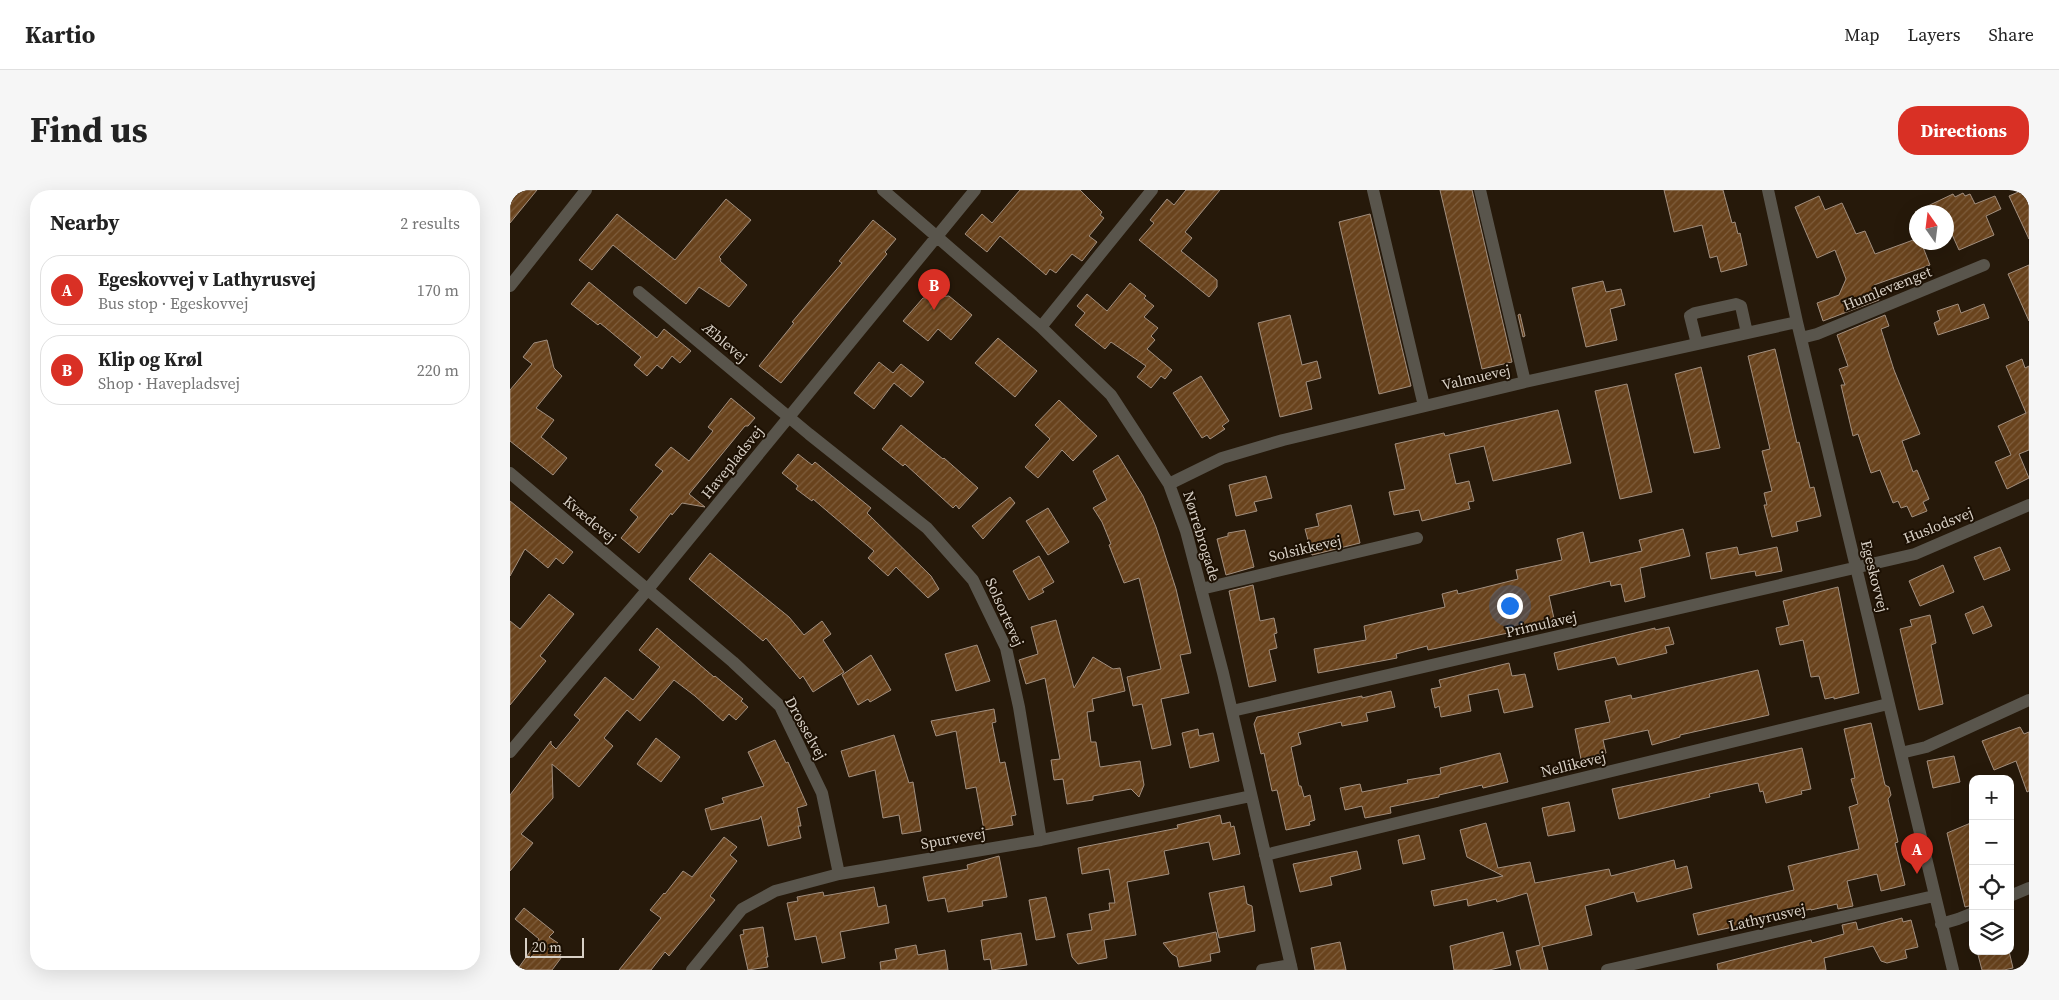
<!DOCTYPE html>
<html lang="en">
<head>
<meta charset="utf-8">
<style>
  body { margin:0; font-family:"Source Serif 4",serif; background:#f6f6f6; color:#222 }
  .controls { position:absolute; right:15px; bottom:15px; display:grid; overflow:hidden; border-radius:10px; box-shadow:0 5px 20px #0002 }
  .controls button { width:45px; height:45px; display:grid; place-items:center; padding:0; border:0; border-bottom:1px solid #e0e0e0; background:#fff; color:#222; font:25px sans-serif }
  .compass { position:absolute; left:1399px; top:15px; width:45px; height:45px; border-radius:50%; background:#fff; box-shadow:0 5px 20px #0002; rotate:346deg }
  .scale { position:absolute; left:15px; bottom:12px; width:59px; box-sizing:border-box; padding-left:5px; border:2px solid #d8d0c6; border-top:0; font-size:14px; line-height:18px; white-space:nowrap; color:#d8d0c6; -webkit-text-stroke:4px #1c1003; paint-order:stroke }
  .you { position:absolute; left:999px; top:415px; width:18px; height:18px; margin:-12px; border:4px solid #fff; border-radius:50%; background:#1a73e8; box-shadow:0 0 0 8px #1a73e833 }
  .badge { display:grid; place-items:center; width:32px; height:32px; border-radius:50%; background:#d93025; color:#fff; font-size:16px; font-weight:700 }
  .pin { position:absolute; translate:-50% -41px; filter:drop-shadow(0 1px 2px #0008) }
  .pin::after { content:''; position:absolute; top:26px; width:18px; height:15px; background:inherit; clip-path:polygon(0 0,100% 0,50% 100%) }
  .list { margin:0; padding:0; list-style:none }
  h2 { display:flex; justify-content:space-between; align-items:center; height:65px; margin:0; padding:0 20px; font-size:21px }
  h2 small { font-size:16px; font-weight:400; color:#767676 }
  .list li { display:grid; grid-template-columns:32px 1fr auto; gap:15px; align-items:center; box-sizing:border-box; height:70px; margin:0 10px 10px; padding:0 10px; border:1px solid #e0e0e0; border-radius:20px }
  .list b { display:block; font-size:19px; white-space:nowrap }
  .list p { margin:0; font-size:16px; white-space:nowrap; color:#767676 }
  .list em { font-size:16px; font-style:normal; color:#767676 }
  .icon { flex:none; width:28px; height:28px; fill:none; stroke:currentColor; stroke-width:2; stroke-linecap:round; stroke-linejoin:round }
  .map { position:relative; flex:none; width:1519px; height:780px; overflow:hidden; border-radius:20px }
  header { display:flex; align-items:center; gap:30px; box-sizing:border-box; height:70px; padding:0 25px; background:#fff; border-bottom:1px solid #e0e0e0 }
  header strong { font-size:24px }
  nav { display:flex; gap:28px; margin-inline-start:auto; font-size:18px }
  .intro { display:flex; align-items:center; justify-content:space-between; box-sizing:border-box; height:120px; padding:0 30px }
  h1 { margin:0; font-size:35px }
  .button { padding:12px 22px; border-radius:20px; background:#d93025; color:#fff; font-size:18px; font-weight:700 }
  main { display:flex; gap:30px; padding:0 30px }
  aside { flex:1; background:#fff; border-radius:20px; box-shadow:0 5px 20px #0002 }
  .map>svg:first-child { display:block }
  .building { fill:url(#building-hatch); stroke:#a28f7f }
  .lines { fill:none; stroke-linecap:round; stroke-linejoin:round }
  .minor { stroke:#59554c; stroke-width:12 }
  .labels { text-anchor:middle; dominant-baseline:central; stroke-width:4; stroke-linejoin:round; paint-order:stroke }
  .street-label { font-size:15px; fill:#d8d0c6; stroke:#1c1003 }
</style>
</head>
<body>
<header>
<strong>Kartio</strong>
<nav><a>Map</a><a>Layers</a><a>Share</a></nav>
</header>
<div class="intro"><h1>Find us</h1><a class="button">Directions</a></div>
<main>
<aside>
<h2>Nearby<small>2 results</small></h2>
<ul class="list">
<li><span class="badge">A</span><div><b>Egeskovvej v Lathyrusvej</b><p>Bus stop · Egeskovvej</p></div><em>170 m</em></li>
<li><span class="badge">B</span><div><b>Klip og Krøl</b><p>Shop · Havepladsvej</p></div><em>220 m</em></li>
</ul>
</aside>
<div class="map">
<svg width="1519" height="780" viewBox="0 0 1519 780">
  <defs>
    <pattern id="building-hatch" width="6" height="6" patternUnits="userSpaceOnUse" patternTransform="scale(1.25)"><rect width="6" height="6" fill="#69431d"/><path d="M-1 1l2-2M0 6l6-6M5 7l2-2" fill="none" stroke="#7e5d3c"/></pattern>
  </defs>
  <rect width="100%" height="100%" fill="#26190a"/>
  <!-- building -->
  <path class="building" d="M0,0H27L0,33Z
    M510,0H570L592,22L590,25L594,28L579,46L587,52L572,71L562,64L546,83L540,79L536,85L490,46L477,62L455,44L472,24L482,33Z
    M676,0H710L675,42L682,48L671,61L707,90V97L699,107L629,50L644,33L640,30L657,9L664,15Z
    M930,0H962L1002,172L972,179Z
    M1154,0H1213L1222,33L1225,32L1228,44L1230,43L1237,75L1211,82L1207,66L1200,68L1192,35L1164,42Z
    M1513,0H1519V49L1499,6Z
    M1453,3L1455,6L1460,4L1465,14L1485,6L1491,19L1476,26L1484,45L1449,60L1436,31V22H1405L1443,4L1445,7Z
    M1309,6L1315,20L1332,13L1346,44L1355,41L1365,64L1406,49V52H1411L1420,75L1364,95L1369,110L1313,131L1307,113L1329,105L1336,89L1325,60L1307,68L1285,17Z
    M216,9L241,30L209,67L211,69L210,71L237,95L219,117L189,97L176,114L103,55L82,80L69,70L107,24L165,70Z
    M860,24L901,196L869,204L829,32Z
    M363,30L386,49L375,62L377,64L271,193L249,176L284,133L282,132L332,73L329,71Z
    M1519,75V131L1498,84Z
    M1093,91L1096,102L1111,99L1115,115L1100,119L1107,150L1076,157L1062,98Z
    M79,92L147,148L154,139L181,161L170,173L162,166L152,179L147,175L137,186L124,175L131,167L90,133L88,135L61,114Z
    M620,93L636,106L634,108L644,116L634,127L648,138L641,146L645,150L637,159L662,180L655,189L651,186L641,198L627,187L636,176L601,152L595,159L565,135L575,123L567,116L577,104L597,121Z
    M439,106L462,125L441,150L428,139L418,151L393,131L413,108Z
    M1448,114L1451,123L1474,114L1479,128L1428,145L1424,133L1430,130L1427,121Z
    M1010,124L1015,146L1013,147L1008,125Z
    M780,125L792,175L807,171L811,188L796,192L802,219L770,227L748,133Z
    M1375,125L1379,136L1371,139L1384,180L1410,244L1392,251L1403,282L1407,280L1419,309L1413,312L1417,321L1402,327L1397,316L1391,318L1388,311L1383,313L1370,280L1361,283L1348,244L1343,246L1331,195H1335L1329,179L1338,176L1327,145Z
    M488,148L527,181L505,207L465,173Z
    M37,150L44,178L52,186L26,218L44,230L31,247L57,268L43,285L0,251V200L22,174L13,167L24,153Z
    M1265,159L1287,253L1289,252L1300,298L1304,297L1311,326L1286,332L1288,341L1262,347L1254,315H1257L1254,303L1262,301L1252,261L1260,259L1238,166Z
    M1512,169L1515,178L1519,176V260L1509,264L1519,288L1497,299L1485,272L1501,265L1488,236L1516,223L1496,176Z
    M369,172L383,183L391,174L414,192L401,207L384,193L364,219L344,203Z
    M1191,177L1210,258L1184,263L1165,184Z
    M691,186L719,231L712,236L715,239L700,249L697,245L692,248L663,203Z
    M1117,194L1142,302L1110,309L1085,201Z
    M221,208L245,228L238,236H235L179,304L195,317L172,313L162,325L161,323L129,363L111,348L128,327L120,320L153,281L145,275L161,257L179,271L203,241L198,237Z
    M549,210L587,246L563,271L552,260L528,288L515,277L540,249L525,235Z
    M1048,220L1061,273L983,291L974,256L939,264L946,294L959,291L964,311L958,312L960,319L912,331L909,320L884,325L879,302L895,299L885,254L934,243L935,246Z
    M391,235L433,269L434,268L468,298L449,319L446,315L443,318L395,274L393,276L372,259Z
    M288,264L302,275L305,272L361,318L357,323L421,386L429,399L418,408L386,377L378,386L358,368L364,361L303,309L302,311L286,299L288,296L272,283Z
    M608,265L633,306L646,337L666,399L681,463L670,465L679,503L651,509L661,555L642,559L632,514L623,516L617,487L651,479L634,408L629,388L614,393L599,355L601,354L592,332L583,318L597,310L583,281Z
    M756,286L762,308L744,312L747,321L726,326L719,295Z
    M500,307L505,313L473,349L462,336Z
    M0,311L63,362L53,374L46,368L38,378L15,359L0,386Z
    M841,315L850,353L802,365L795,339L809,336L806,324Z
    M538,318L559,352L538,365L516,331Z
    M1173,339L1180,366L1130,378L1135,407L1115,412L1111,394L1101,396L1100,391L1039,406L1045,433L918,460L917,456L886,464L887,468L808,483L804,459L856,450L854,436L935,417L932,404L947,400L948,404L1008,389L1006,380L1052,370L1047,349L1073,342L1080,373L1132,361L1129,350Z
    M735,340L744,377L716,385L707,349L718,346V343Z
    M1227,357L1229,365L1267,357L1272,381L1246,386L1245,381L1201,389L1196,363Z
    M1490,357L1500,380L1474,390L1464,367Z
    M200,363L279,427L294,445L312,431L321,444L313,450L334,482L303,502L293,486L290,489L256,448L253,451L179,389Z
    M529,366L544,392L532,399L534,402L519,410L503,381Z
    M1433,375L1444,402L1410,416L1399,391Z
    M743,395L750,431L764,428L767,443L764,444L767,458L759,460L766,491L739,497L719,401Z
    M1328,397L1349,503L1324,509V507L1315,509L1309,486L1301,487L1293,450L1270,455L1266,438L1279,435L1273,411Z
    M39,404L64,424L30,466L36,471L0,515V431L10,439Z
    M1473,416L1482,436L1463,444L1455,424Z
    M1420,425L1426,453L1421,455L1433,514L1409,520L1390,439L1402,436L1400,430Z
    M546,430L564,498L583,467L603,479L610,478L615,501L582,509L584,521L577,522L581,552H586L590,577L630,571L634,595L629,607L621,599L583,606V610L557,614L553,589L544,590L541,570L550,569L535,488L516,494L509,470L528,464L521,437Z
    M1159,437L1164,454L1155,456L1157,463L1108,475L1105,467L1048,480L1044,463L1145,438V440Z
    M147,438L204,487L205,486L233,509L231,511L238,517L226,530L219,524L213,531L185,506L164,490L130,531L117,520L94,548L103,556L69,597L42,574L43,608L11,644L23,653L0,681V605L41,551V554L46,559L70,530L64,525L95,487L123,510L150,477L129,460Z
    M467,455L480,491L446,501L435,464Z
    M361,465L381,500L360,512L358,509L348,515L332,485Z
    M999,473L1002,486L1015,484L1023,517L994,523L988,499L958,505L961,521L931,527L929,516L925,518L921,499L931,497L929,490Z
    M1248,480L1259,525L1170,545V547L1142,555L1138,540L1093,550L1096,563L1071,569L1065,539L1100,532L1095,511L1121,505L1122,509Z
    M881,501L885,517L856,523L858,531L832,536L831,532L788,543L791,554L781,557L789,596H791L794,607L800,605L805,630L799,632L800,635L776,640L767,600L762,601L754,563L751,564L744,534L747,527L852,506V508Z
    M484,519L486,532L482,533L490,573L495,572L506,625L501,626L503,635L474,640L466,597L456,599L446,541L426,546L421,531Z
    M1361,533L1375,595L1379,597L1381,605L1378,609L1388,652L1385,653L1395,695L1371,701L1367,684L1337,691L1343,716L1328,719L1327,714L1301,720V719L1188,745L1183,724L1284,700L1278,676L1349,659L1339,617L1348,614L1341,589L1345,588L1334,539Z
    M1510,537L1514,544L1519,542V601L1517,602L1506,571L1484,580L1472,551Z
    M688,539L689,546L703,543L709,571L680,578L672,543Z
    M384,545L399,593L403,592L411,641L392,644L389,625L373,628L365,580L339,587L331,561Z
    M146,548L170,567L151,592L127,574Z
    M265,550L276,573L278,572L297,615L287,618L291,636H288L291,648L258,656L251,626L249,629L201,640L195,619L214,613L212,608L254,596L238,562Z
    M1292,558L1301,599L1291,601L1292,604L1256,613L1253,601L1250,602L1248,593L1199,604L1200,607L1109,629L1102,599Z
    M990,563L998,592L973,598L972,595L929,605V607L880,617L881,623L855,628L852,616L835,620L830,598L850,594L852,602L898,593L897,590L931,584L930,578Z
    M1444,566L1450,592L1423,598L1417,571Z
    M1059,612L1065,641L1038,646L1032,618Z
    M710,625L712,634L720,632L721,637L724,636L730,664L703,670L699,652L654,661L659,684L617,692L626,745L594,750L597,768L568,774L562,767L557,744L582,740L579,724L600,720L599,713H605L599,679L572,684L568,658L668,638L667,635Z
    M1463,632V715L1455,717L1437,643Z
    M976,633L988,678L1020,672L1025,693L1099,679L1101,686L1164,670L1166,679L1177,676L1182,698L1127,712L1124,702L1075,716L1082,745L1032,757L1038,780H1011L1006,761L1030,755L1017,703L987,712L986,709L958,716L957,709L924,716L921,701L993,686L957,667L950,640Z
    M909,645L915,669L893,674L888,650Z
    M214,647L227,657L220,665L227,671L200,706L205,710L159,766L155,762L141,780H109L151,728L140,720L154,703L155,704L173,681L182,687Z
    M847,661L851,679L820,687L822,695L790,702L783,674Z
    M489,666L497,707L472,711L473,716L438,722L435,708L418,711L413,687L458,679L457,675Z
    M734,696L737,714L742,716L745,741L709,748L699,703Z
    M364,697L368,717L376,715L379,733L330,742L335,768L312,773L306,746L285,750L277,713L288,711L287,707L313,702L314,706Z
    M536,707L545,747L526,750L519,710Z
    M14,718L44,742L39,747L48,753L44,758L51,764L49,767L51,768L42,780H7L29,749L5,729Z
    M1392,728L1393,732L1401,730L1408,757L1395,760L1397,768L1377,773L1371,771L1363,756L1314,768L1316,780H1208L1207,774L1301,750L1302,753L1334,744L1332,735L1346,732L1348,740Z
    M253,737L258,767H256L258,777L238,780L230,745L234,744L233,740Z
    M706,742L710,762L700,764L701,771L669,777L667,767L662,764L653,753Z
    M993,742L1001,775L979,780H944L940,756Z
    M511,743L517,775L482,780L480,769L474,770L471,750Z
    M830,752L836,780H805L801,758Z
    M406,755L408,765L435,760L438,780H371L370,772L387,769L385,759Z
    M1467,761H1499L1503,778L1494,780H1472Z"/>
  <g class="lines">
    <!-- minor -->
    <path class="minor" d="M373,0L531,137L601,205L659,294L676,341L713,483L782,780
      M863,0L914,216
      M970,0L1015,192
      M1258,0L1287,132L1443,780
      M0,96L76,0
      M129,102L299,244L417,338L463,390L496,458L509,517L531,650
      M531,137L642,0
      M1291,148L1307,144L1474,75
      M1187,154L1180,126L1185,123L1226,114L1231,116L1237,143
      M0,283L223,472L270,516L312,603L329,684
      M659,294L712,268L773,250L1015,192L1287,132
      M691,399L907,348
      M722,521L1405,364L1519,315
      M0,562L138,399L465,0
      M1391,563L1416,557L1519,510
      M755,665L1378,514
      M1500,706L1519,698
      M1431,734L1448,729L1463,723
      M182,780L232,719L265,701L329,684L531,650L741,606
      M752,780L781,775
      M1097,780L1424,706"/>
  </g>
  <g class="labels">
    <!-- street labels -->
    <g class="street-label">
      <text transform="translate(1377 98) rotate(-22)">Humlevænget</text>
      <text transform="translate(215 152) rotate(40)">Æblevej</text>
      <text transform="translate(966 187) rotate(-13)">Valmuevej</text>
      <text transform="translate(222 272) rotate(-51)">Havepladsvej</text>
      <text transform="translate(80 329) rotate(40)">Kvædevej</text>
      <text transform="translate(1428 335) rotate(-22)">Huslodsvej</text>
      <text transform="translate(692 346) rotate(73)">Nørrebrogade</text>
      <text transform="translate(795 358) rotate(-13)">Solsikkevej</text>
      <text transform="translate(1365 386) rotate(76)">Egeskovvej</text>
      <text transform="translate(495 422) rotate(66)">Solsortevej</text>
      <text transform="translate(1031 434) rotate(-13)">Primulavej</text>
      <text transform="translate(296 538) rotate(61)">Drosselvej</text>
      <text transform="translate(1063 574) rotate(-14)">Nellikevej</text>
      <text transform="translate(443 648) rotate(-10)">Spurvevej</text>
      <text transform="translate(1257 727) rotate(-13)">Lathyrusvej</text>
    </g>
  </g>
</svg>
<div class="controls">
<button>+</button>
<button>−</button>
<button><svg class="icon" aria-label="locate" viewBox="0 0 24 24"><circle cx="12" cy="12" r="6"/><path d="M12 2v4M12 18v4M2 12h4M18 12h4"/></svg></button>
<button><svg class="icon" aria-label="layers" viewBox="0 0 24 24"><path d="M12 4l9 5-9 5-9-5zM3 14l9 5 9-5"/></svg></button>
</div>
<svg class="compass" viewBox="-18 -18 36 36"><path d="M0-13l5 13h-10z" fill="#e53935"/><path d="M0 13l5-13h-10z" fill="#767676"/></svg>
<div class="scale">20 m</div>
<div class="you"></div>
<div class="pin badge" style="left:1407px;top:684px">A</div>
<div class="pin badge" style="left:424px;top:120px">B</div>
</div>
</main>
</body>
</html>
